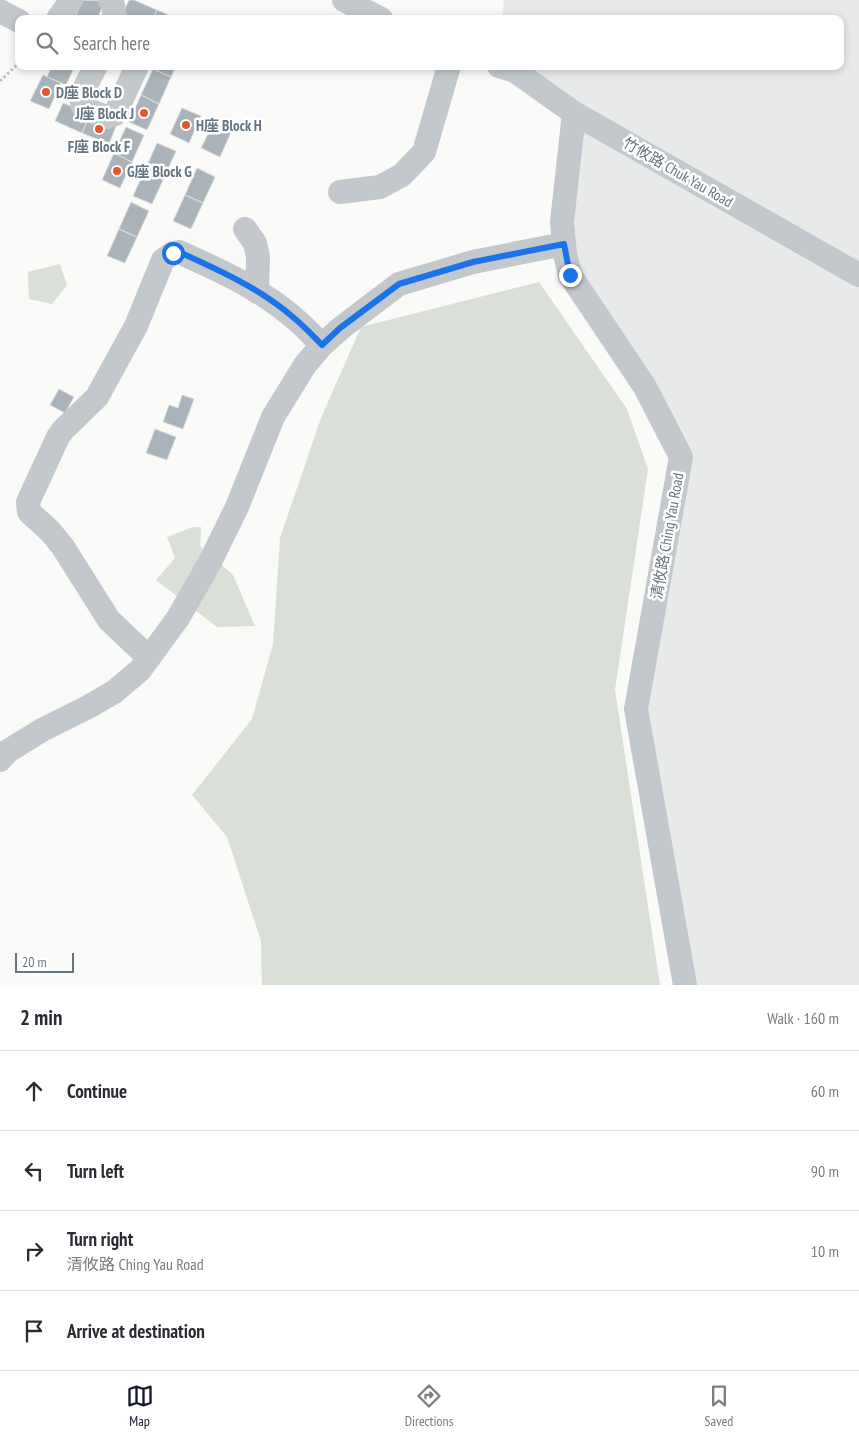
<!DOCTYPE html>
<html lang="en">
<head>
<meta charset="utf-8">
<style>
  body { margin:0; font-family:"PT Sans Narrow","Noto Sans TC",sans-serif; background:#f7f7f7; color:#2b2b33 }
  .scale { position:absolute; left:15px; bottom:12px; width:59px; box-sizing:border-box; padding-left:5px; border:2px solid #657683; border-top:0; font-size:14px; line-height:18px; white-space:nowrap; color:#657683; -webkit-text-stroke:4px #fff; paint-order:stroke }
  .stop { position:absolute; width:15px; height:15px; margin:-11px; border:4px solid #1a73e8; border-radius:50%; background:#fff }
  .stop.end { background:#1a73e8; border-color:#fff; box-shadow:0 1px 5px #0008 }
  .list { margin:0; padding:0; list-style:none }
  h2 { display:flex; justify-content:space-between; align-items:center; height:65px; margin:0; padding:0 20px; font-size:21px }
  h2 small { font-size:16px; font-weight:400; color:#7c7c81 }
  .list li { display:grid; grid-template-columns:32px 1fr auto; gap:15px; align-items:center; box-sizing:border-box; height:80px; padding:0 20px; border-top:1px solid #e1e1e2 }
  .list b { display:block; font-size:19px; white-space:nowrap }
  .list p { margin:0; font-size:16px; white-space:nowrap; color:#7c7c81 }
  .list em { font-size:16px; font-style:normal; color:#7c7c81 }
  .icon { flex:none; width:28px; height:28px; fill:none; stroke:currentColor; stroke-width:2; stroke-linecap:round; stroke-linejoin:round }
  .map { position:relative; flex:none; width:859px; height:985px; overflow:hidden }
  .search { position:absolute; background:#fff; box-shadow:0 2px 8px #0003; left:15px; right:15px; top:15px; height:55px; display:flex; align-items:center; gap:12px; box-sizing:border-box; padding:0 18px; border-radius:10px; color:#7c7c81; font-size:19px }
  .sheet { height:385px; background:#fff }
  nav { display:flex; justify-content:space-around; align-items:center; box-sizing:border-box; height:70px; border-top:1px solid #e1e1e2; background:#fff; font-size:14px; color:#7c7c81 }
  nav a { display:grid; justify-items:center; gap:2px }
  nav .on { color:#111827 }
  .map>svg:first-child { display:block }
  .built { fill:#e8e9e9 }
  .green { fill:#dadfd7 }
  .building { fill:#aab3b9; stroke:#dcdcda }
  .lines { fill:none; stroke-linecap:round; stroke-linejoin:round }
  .path { stroke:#bbbfc2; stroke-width:3; stroke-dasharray:2.5 2.5; stroke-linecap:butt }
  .minor { stroke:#c3c8cc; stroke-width:24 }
  .route { stroke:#1a73e8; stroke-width:6 }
  .poi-dot { fill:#e4572e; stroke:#fff; stroke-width:2 }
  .labels { text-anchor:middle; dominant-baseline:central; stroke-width:5; stroke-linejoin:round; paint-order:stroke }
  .poi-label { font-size:15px; font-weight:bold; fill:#657683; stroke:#fff; text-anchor:start }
  .street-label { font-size:15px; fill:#657683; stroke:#fff }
</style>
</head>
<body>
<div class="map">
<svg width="859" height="985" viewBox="0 0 859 985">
  <rect width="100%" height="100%" fill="#fafaf8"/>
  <!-- built -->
  <path class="built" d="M504,0H859V266L578,106L522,66H840V19H502Z
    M580,125L859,283V985H693L644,709L689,456L577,272L570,222Z"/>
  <!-- green -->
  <path class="green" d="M60,264L67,285L52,304L29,299L28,272Z
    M539,282L627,409L648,469L615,690L660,985H262L261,941L227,837L192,795L252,719L273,644L280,538L321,418L361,327Z
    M193,527H201L200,546L233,575L255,626L217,627L156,580L175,558L167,537Z"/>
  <!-- building -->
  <path class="building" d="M83,0L105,1L97,19H74Z
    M129,0H134L157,10L153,19H127L122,16Z
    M157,10L178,19H153Z
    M52,66H75L66,85L47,77Z
    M154,66H176L171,77L153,69Z
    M153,69L171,77L159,104L141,95Z
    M43,75L61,83L49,109L30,101Z
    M141,95L159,104L147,130L129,122Z
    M63,103L90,114L82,133L55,121Z
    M182,108L201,116L189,143L170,134Z
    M90,114L116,126L109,144L82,133Z
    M214,122L232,130L220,157L201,148Z
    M126,127L144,135L132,162L114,153Z
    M157,143L176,151L164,178L145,170Z
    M114,153L132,162L120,188L102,180Z
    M197,168L215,177L203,203L185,195Z
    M145,170L164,178L152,204L133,196Z
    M185,195L203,203L191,229L173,221Z
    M131,202L149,211L137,237L119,229Z
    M119,229L137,237L125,263L107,256Z
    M59,389L74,397L65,413L50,405Z
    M182,395L194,399L183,429L163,422L169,405L178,408Z
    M155,429L176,437L167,460L146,453Z"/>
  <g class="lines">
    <!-- path -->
    <path class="path" d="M0,81L19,63"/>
    <!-- minor -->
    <path class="minor" d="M110,0L113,5L115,19
      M344,0L381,19
      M0,11L19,21
      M58,19L71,0
      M96,66C90,78 80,92 82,105L95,113L107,117L115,114L137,66
      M499,66L515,71L574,113L859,275
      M574,113L562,222L565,254L570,275L645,387L681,457L636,709L685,985
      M340,192L380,187L402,175L424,152L449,66
      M245,229L255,243L258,257L257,292
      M149,658L109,620L63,547L50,531L29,512L28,502L58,437L63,430L97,397L136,326L163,260L173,253L179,252C219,270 261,289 294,318C304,326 313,336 322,345
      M0,760L8,751L42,730L88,707L114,692L140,670L178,618L209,564L237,507L273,417L305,365L322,345L341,328L399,284L473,262L564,244"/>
  </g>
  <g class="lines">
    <!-- route -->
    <path class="route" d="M173,253L179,252C219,270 261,289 294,318C304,326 313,336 322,345L340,328L399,284L473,262L564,244L570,275"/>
  </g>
  <!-- markers -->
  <g class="poi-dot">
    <circle cx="46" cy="92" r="5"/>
    <circle cx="144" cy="113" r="5"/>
    <circle cx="186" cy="125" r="5"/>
    <circle cx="99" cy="129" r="5"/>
    <circle cx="117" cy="171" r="5"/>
  </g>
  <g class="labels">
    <!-- poi labels -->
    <g class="poi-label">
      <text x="56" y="92">D座 Block D</text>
      <text x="134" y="113" text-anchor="end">J座 Block J</text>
      <text x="196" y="125">H座 Block H</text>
      <text x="99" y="146" text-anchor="middle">F座 Block F</text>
      <text x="127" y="171">G座 Block G</text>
    </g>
    <!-- street labels -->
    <g class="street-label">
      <text transform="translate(678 172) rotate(30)">竹攸路 Chuk Yau Road</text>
      <text transform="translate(667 536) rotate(-80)">清攸路 Ching Yau Road</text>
    </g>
  </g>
</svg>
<div class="scale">20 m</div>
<div class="stop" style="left:173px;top:253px"></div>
<div class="stop end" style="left:570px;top:275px"></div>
<div class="search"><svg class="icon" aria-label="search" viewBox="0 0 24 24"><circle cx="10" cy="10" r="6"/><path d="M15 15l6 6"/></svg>Search here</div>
</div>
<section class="sheet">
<h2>2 min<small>Walk · 160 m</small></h2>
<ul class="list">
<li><svg class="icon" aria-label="ahead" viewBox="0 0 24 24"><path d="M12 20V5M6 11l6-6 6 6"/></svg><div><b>Continue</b></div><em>60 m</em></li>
<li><svg class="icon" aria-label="left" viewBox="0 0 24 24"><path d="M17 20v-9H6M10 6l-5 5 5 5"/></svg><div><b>Turn left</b></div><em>90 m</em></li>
<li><svg class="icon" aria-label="right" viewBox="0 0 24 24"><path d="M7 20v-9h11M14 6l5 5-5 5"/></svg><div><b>Turn right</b><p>清攸路 Ching Yau Road</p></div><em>10 m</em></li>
<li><svg class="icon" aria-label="arrive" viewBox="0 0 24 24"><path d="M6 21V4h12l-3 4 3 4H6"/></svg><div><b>Arrive at destination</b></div></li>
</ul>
</section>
<nav>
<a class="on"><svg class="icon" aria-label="map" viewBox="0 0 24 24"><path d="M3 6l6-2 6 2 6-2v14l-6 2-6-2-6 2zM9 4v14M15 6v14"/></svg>Map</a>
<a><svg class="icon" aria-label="directions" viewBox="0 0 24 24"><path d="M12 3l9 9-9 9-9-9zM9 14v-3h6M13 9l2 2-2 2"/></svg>Directions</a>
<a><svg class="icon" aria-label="saved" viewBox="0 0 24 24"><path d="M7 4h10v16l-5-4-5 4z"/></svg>Saved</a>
</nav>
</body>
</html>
